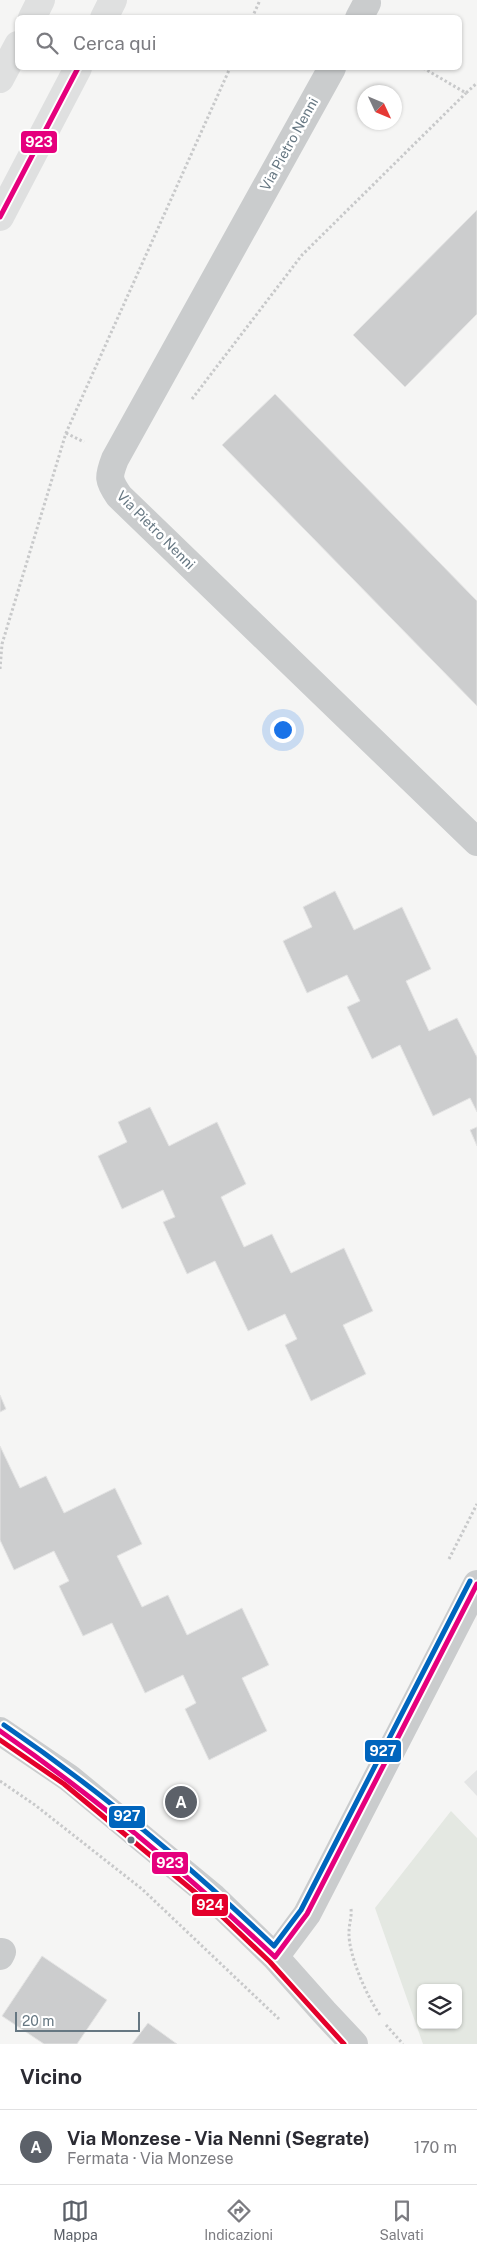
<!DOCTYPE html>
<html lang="it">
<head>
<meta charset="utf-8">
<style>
  body { margin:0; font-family:"Public Sans",sans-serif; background:#f7f7f7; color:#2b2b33 }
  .controls { position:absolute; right:15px; bottom:15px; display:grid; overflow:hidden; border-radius:8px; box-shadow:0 1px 4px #0004 }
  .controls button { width:45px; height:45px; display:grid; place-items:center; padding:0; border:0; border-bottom:1px solid #e1e1e2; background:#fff; color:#2b2b33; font:25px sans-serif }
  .compass { position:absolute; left:357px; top:85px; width:45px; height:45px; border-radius:50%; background:#fff; box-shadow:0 1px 4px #0004; rotate:134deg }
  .scale { position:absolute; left:15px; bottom:12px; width:125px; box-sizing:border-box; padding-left:5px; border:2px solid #667782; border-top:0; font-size:14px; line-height:18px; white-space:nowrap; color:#667782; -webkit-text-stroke:4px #fff; paint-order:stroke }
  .you { position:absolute; left:282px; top:729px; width:18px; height:18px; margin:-12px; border:4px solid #fff; border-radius:50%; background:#1a73e8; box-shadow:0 0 0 8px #1a73e833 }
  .badge { display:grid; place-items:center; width:32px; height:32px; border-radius:50%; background:#5c6169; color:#fff; font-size:16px; font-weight:700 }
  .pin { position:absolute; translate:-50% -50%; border:2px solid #fff; box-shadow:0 1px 5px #0006 }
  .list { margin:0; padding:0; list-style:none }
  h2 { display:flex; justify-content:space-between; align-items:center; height:65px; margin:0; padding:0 20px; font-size:21px }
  h2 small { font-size:16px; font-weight:400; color:#7c7c81 }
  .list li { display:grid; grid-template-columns:32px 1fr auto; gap:15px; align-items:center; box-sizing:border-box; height:75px; padding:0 20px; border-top:1px solid #e1e1e2 }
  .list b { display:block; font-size:19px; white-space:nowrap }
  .list p { margin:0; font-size:16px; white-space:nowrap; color:#7c7c81 }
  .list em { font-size:16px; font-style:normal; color:#7c7c81 }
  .icon { flex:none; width:28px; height:28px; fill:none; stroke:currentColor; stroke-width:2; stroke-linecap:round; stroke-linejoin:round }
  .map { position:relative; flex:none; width:477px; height:2044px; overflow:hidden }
  .search { position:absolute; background:#fff; box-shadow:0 1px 4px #0004; left:15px; right:15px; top:15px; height:55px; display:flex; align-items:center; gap:12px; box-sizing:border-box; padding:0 18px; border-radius:8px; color:#7c7c81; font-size:19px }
  .sheet { height:140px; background:#fff }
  nav { display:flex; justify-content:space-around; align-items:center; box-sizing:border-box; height:70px; border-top:1px solid #e1e1e2; background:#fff; font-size:14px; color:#7c7c81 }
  nav a { display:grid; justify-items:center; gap:2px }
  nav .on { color:#5c6169 }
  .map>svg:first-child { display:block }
  .built { fill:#e4e5e5 }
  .green { fill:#e4e8e2; fill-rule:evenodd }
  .building { fill:#cccdce; stroke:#e4e4e4 }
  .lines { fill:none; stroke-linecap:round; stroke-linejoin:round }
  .path { stroke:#c8c9ca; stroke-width:3; stroke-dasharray:2.5 2.5; stroke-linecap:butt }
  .minor { stroke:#cacccd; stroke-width:28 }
  .major { stroke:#dfe0e0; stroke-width:28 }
  .bus-1-casing { stroke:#fff; stroke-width:9 }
  .bus-2-casing { stroke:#fff; stroke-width:9 }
  .bus-3-casing { stroke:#fff; stroke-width:9 }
  .bus-1 { stroke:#e5007d; stroke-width:5 }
  .bus-2 { stroke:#e4002b; stroke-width:5 }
  .bus-3 { stroke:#0065bd; stroke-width:5 }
  .bus-dot { fill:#667782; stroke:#fff; stroke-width:2 }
  .labels { text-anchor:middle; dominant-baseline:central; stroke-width:5; stroke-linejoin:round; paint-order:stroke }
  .street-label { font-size:14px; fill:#667782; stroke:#fff }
  .line-badge { stroke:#fff; stroke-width:2 }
  .badge-label { font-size:14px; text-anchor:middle; font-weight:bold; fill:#fff }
</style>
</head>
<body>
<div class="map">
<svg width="477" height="2044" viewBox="0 0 477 2044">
  <rect width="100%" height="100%" fill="#f5f5f4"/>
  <!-- built -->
  <path class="built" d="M477,1770V1796L464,1782Z"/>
  <!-- green -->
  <path class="green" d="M451,1811L477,1838V2044H423L375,1908ZM421,1988H458V2025H421Z"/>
  <!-- building -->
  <path class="building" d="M477,210V314L405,387L353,335Z
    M275,394L477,601V706L222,445Z
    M335,891L354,930L402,907L431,969L406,981L429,1031L457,1018L477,1057V1112L470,1098L433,1116L400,1045L372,1059L347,1007L360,1001L347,975L307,993L283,941L312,927L303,907Z
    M150,1107L169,1146L217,1122L246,1184L221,1197L244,1247L272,1234L291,1273L344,1248L373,1311L343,1325L366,1374L311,1401L285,1345L297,1339L285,1314L248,1331L215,1261L187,1274L163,1222L175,1217L163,1190L122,1209L98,1156L127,1142L118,1122Z
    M477,1127V1146L470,1130Z
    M0,1395L6,1409L0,1412Z
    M0,1446L20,1488L46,1476L64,1513L115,1488L142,1544L117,1556L142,1607L168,1595L187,1635L242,1608L269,1665L242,1678L267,1731L209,1760L185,1709L196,1703L183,1675L145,1693L112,1623L83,1636L59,1586L69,1581L54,1551L14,1570L0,1540Z
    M42,1956L107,2000L77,2044H44L2,2016Z
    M148,2023L177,2044H132Z"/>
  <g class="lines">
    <!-- path -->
    <path class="path" d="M252,18L260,0
      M423,68L466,93L477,83
      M192,399L302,255L466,93
      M66,433L84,442
      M0,669L2,644L66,433L230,68
      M449,1559L477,1504
      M0,1781L35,1805L142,1889L279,2019
      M351,1909C352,1916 349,1924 349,1932C348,1954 367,1997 380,2015
      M386,2025L403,2044"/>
    <!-- minor -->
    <path class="minor" d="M359,18L367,3
      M332,68L115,459C108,477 108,480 119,496L477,842
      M0,1731L69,1778L213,1897L275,1957L324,2012L354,2044
      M0,1956L2,1952
      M275,1957L307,1914L477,1584"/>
    <!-- major -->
    <path class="major" d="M32,18L41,0
      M104,18L113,0
      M0,79L18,45
      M0,217L78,68"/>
    <defs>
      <path id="bus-1" d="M0,217L78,68
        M0,1731C98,1799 188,1875 275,1957
        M275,1957L307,1914L477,1584"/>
      <path id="bus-2" d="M0,1740L64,1784L208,1903L270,1962L344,2044"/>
      <path id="bus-3" d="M4,1725C101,1791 189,1865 274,1946L301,1910L470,1581"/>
    </defs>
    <!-- bus-1 casing -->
    <use href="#bus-1" class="bus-1-casing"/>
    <!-- bus-2 casing -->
    <use href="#bus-2" class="bus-2-casing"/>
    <!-- bus-3 casing -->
    <use href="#bus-3" class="bus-3-casing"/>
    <!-- bus-1 -->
    <use href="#bus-1" class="bus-1"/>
    <!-- bus-2 -->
    <use href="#bus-2" class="bus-2"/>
    <!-- bus-3 -->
    <use href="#bus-3" class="bus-3"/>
  </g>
  <!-- markers -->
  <circle class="bus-dot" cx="131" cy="1840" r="4.5"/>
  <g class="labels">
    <!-- street labels -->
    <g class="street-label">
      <text transform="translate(289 144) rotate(-61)">Via Pietro Nenni</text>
      <text transform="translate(156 530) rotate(45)">Via Pietro Nenni</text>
    </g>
  </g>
  <g class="line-badge">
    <rect x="20" y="130" width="38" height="24" rx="5" fill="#e5007d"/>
    <rect x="364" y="1739" width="38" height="24" rx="5" fill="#0065bd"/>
    <rect x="108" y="1805" width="38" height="24" rx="5" fill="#0065bd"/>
    <rect x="151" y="1851" width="38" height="24" rx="5" fill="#e5007d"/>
    <rect x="191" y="1893" width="38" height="24" rx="5" fill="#e4002b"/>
  </g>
  <g class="badge-label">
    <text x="39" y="147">923</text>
    <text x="383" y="1756">927</text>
    <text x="127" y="1821">927</text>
    <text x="170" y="1868">923</text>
    <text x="210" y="1910">924</text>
  </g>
</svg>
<div class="controls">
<button><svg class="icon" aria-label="layers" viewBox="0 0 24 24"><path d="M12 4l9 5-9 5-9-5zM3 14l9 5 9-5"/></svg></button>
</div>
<svg class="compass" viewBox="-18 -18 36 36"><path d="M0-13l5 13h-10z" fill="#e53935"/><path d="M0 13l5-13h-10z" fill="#7c7c81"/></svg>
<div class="scale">20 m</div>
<div class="you"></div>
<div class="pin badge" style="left:181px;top:1802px">A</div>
<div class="search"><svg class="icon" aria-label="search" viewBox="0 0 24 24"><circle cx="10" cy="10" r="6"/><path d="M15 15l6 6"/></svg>Cerca qui</div>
</div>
<section class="sheet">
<h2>Vicino<small></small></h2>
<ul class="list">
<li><span class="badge">A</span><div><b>Via Monzese - Via Nenni (Segrate)</b><p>Fermata · Via Monzese</p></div><em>170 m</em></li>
</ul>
</section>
<nav>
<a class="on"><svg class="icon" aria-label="map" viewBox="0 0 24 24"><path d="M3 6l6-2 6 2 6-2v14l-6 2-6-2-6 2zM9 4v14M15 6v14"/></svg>Mappa</a>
<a><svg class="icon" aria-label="directions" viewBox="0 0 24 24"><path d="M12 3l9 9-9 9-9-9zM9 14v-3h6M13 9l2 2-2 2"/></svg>Indicazioni</a>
<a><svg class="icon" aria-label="saved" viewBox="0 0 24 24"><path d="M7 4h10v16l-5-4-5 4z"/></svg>Salvati</a>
</nav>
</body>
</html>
